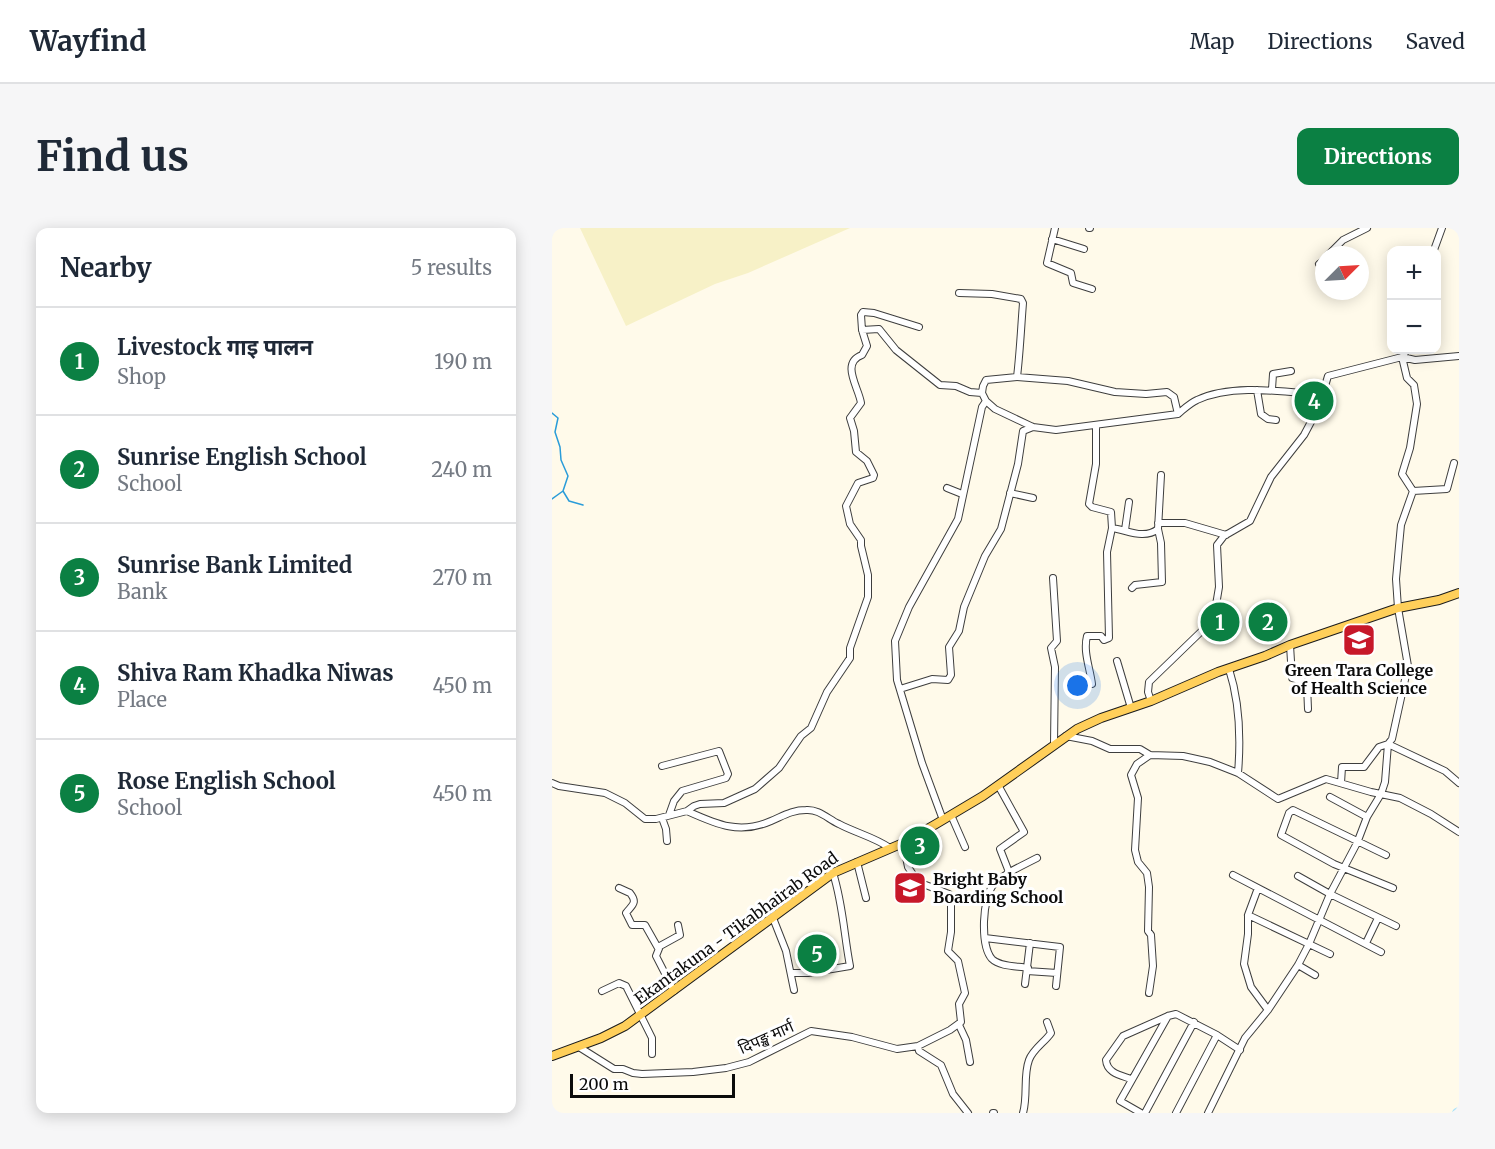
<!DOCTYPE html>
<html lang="en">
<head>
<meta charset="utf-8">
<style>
  body { margin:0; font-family:Merriweather,"Noto Sans Devanagari",serif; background:#f6f6f7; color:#1f2937 }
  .controls { position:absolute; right:18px; top:18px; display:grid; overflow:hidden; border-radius:12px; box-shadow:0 3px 15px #0003 }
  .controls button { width:54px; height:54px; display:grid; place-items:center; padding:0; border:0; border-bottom:2px solid #e0e1e3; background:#fff; color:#1f2937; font:30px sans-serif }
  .compass { position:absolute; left:763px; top:18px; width:54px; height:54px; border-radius:50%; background:#fff; box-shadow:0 3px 15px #0003; rotate:66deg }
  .scale { position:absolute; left:18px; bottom:15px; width:165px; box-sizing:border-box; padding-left:6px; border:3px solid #0b0b0b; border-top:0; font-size:16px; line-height:21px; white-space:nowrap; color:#0b0b0b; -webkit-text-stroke:4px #fff; paint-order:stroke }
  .you { position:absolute; left:526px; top:458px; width:21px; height:21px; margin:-15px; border:4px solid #fff; border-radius:50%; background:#1a73e8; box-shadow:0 0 0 9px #1a73e833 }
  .badge { display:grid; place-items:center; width:39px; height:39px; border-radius:50%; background:#0b8043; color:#fff; font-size:20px; font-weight:700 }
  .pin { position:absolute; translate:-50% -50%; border:3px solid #fff; box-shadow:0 2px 6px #0006 }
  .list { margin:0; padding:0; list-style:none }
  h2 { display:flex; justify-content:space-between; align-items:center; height:78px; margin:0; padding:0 24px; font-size:26px }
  h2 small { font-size:20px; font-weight:400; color:#747a83 }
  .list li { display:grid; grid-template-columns:39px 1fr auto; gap:18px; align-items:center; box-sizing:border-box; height:108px; padding:0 24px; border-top:2px solid #e0e1e3 }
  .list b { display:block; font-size:22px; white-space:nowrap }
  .list p { margin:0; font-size:20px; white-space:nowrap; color:#747a83 }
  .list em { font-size:20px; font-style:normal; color:#747a83 }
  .map { position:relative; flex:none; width:907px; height:885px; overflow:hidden; border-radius:12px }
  header { display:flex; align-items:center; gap:36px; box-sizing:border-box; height:84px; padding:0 30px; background:#fff; border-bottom:2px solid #e0e1e3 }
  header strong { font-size:28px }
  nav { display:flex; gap:33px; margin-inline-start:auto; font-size:21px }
  .intro { display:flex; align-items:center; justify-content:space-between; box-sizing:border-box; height:144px; padding:0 36px }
  h1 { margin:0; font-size:42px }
  .button { padding:15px 27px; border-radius:12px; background:#0b8043; color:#fff; font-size:21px; font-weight:700 }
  main { display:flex; gap:36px; padding:0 36px }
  aside { flex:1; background:#fff; border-radius:12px; box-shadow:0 3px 15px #0003 }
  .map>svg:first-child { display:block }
  .farmland { fill:#f7f1c7 }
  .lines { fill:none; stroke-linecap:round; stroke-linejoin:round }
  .stream { stroke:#2a9cd9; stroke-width:1.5 }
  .river { stroke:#a9e1fc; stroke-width:10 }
  .minor-casing { stroke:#3e3e3e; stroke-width:8 }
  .major-casing { stroke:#1c1c1c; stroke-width:10 }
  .minor { stroke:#fff; stroke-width:6 }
  .major { stroke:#ffcf5a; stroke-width:8 }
  .labels { text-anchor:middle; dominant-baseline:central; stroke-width:6; stroke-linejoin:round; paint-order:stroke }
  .poi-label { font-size:16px; font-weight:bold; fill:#0b0b0b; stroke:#fff }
  .street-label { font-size:16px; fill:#0b0b0b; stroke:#fff }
</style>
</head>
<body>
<header>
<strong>Wayfind</strong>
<nav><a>Map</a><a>Directions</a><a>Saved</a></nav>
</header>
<div class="intro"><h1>Find us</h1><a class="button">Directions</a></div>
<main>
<aside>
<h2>Nearby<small>5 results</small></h2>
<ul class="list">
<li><span class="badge">1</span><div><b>Livestock गाइ पालन</b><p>Shop</p></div><em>190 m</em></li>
<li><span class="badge">2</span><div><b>Sunrise English School</b><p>School</p></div><em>240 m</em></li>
<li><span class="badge">3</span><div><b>Sunrise Bank Limited</b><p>Bank</p></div><em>270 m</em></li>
<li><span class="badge">4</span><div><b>Shiva Ram Khadka Niwas</b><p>Place</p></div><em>450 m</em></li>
<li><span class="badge">5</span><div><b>Rose English School</b><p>School</p></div><em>450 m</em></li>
</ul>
</aside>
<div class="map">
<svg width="907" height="885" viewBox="0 0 907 885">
  <rect width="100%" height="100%" fill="#fffaea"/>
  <!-- farmland -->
  <path class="farmland" d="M28,0H298L196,45L163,56L74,98Z"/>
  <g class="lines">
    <!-- stream -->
    <path class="stream" d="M0,185L6,190L3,204L8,219L9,232L16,248L11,263L0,271
      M11,263L17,273L31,277"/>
    <!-- river -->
    <path class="river" d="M905,885L907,884"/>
    <defs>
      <path id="minor" d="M503,0L495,35L519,45L521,55L540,61
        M537,0H538
        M500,11L532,21
        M882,22L890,0
        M776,27L791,12L815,0
        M767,36L772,32
        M407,65L440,66L469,71L471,75C469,100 468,124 465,149
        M310,102L327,101L344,122L388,157L404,158L418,164L430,165L434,173L443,181L481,199L504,202L626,186
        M850,129L863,132L907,128
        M720,161L721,146L739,143
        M705,162L709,186L716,191L724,192
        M430,165L431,158L434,152L465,149L516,153L563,164L594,166L615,164L622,169L626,186C632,181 638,175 645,172C681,155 732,164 771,167
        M544,198V236L537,276L540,279L559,284L560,300
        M395,260L410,266
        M861,263L895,261L902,235
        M458,265L481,270
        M606,295H633L674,307
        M573,302L577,274
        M501,350L505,413L499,420L503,439L502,516
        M580,360L583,357L610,354L609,315L606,301
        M738,417L740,450L751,453L755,457L756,481
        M565,433L579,480
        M677,441C688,475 689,509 686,545
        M540,456C538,440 531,424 535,408H549L552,412L557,410L555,324L560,300C575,302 592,312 606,301L609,247
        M348,461L380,451L396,452L399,447L397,419L407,403L412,379L433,328L449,301L466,236L471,203L481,199
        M599,473L596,464L597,454L659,394L663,383L667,359L665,317L672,308L698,293L719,249L752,207L760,192L768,175L776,148L850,129L855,122
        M514,508L540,513L558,521H588L598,527L631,528L658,534L686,545L726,571L774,551L819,564L848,570L879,586L907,604
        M110,538L167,523L176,546L174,550L130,563L122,573L117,587
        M0,555L7,558L53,565L73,575L93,591H104L135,583C164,596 187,607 219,593C231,588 240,582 254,582C267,581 276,591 287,596C304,605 322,609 338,620
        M789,555L790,539H812L827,519L836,516L840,511L856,438L846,380L844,351L847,318L849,297L861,263L850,246L858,220L865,176L862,157L855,150L850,129
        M446,557L472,604L448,621L457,644
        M778,569L815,589
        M135,583L142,578L148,576L172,575L203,561L227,540L249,508L259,500L275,464L298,430V420L316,369V347L309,318V312L298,296L294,278L306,255L321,250L322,247L315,233L304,224L302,203L298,190L309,175C307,160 288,135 310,127L315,118L310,102L309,87L311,84L322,85L367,99
        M399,587L413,619
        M110,590L114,601L115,613
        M391,592L370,535L345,452L343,413L357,379L406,291L430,179L434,173
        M351,615L356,639L366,654L397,666L399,671V704L396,723L406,733L413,765L407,776L409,794L398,802L366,818
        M834,627L741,582L737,585L729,607L782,636L841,660
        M305,634L314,670
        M681,647L829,724
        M746,648L778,666L844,698
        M67,660L78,665C86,675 80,677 74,685L80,697H93L106,720
        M706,660L696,687V706L692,736L699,759L716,782
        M696,687L778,726
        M221,690L234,723L242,762
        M433,710L508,719L504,758
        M814,715L826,690
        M746,737L763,747
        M476,740C466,738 448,739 440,731C428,718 430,669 442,656C454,644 470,638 485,630
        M475,743L505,745
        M239,745H256L298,738C292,707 291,676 281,645
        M473,756L478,715
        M50,763L67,755L74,758L100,810V826
        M122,763L104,728L108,718L128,707L126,697
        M597,765L601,738L599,707L596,703L597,659L595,645L586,634L583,622L586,570L579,547L585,536L598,527
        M407,797L414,812L418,834
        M27,819L62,841H71L81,845L90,846L141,844L174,840L197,834L259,803L300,809L345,821L366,818L367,823L389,837L401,866L416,885
        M579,851C568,847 555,845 554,832L571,808L616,788L624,786L665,807L688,822
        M441,885H442
        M471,885C476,868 471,848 477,832C481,821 493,814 499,805L495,794
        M589,885L568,873L616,788
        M593,885L642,794
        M624,885L665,807
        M656,885L693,810L716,782L746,737L757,716L778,666L805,615L815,589L829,566L833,554L836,516L893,543L907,555"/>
      <path id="major" d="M0,828L49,810L73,798L281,645L351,615L384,596L431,568L525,501L549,490L599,473L666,444L713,428L738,417L846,380L887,372L907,365"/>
    </defs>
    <!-- minor casing -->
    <use href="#minor" class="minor-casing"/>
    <!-- major casing -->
    <use href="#major" class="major-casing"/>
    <!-- minor -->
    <use href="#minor" class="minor"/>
    <!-- major -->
    <use href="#major" class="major"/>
  </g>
  <!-- icons -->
  <defs>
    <symbol id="university-square" viewBox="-11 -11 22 22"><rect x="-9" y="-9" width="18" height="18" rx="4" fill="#c71829" stroke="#fff"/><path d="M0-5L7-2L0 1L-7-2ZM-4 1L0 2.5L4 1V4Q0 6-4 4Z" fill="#fff"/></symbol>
    <symbol id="school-square" viewBox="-11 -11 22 22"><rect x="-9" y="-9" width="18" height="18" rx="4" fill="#c71829" stroke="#fff"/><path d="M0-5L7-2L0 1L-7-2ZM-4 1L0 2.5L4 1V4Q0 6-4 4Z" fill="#fff"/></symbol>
  </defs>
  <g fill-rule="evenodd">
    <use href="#university-square" x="788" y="393" width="38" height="38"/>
    <use href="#school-square" x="339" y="641" width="38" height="38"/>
  </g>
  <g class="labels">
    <!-- poi labels -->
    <g class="poi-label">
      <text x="807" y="442">Green Tara College<tspan x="807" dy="18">of Health Science</tspan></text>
      <text x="381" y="651" text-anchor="start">Bright Baby<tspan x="381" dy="18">Boarding School</tspan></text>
    </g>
    <!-- street labels -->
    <g class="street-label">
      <text transform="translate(184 700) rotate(-36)">Ekantakuna - Tikabhairab Road</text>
      <text transform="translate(214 809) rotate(-24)">दिपङ्ख मार्ग</text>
    </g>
  </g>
</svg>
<div class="controls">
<button>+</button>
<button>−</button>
</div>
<svg class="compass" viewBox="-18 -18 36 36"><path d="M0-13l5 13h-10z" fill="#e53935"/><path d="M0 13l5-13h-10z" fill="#747a83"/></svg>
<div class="scale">200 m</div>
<div class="you"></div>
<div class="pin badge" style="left:668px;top:394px">1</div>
<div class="pin badge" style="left:716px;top:394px">2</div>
<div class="pin badge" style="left:368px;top:618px">3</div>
<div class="pin badge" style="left:762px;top:173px">4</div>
<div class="pin badge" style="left:265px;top:726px">5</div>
</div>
</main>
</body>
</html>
